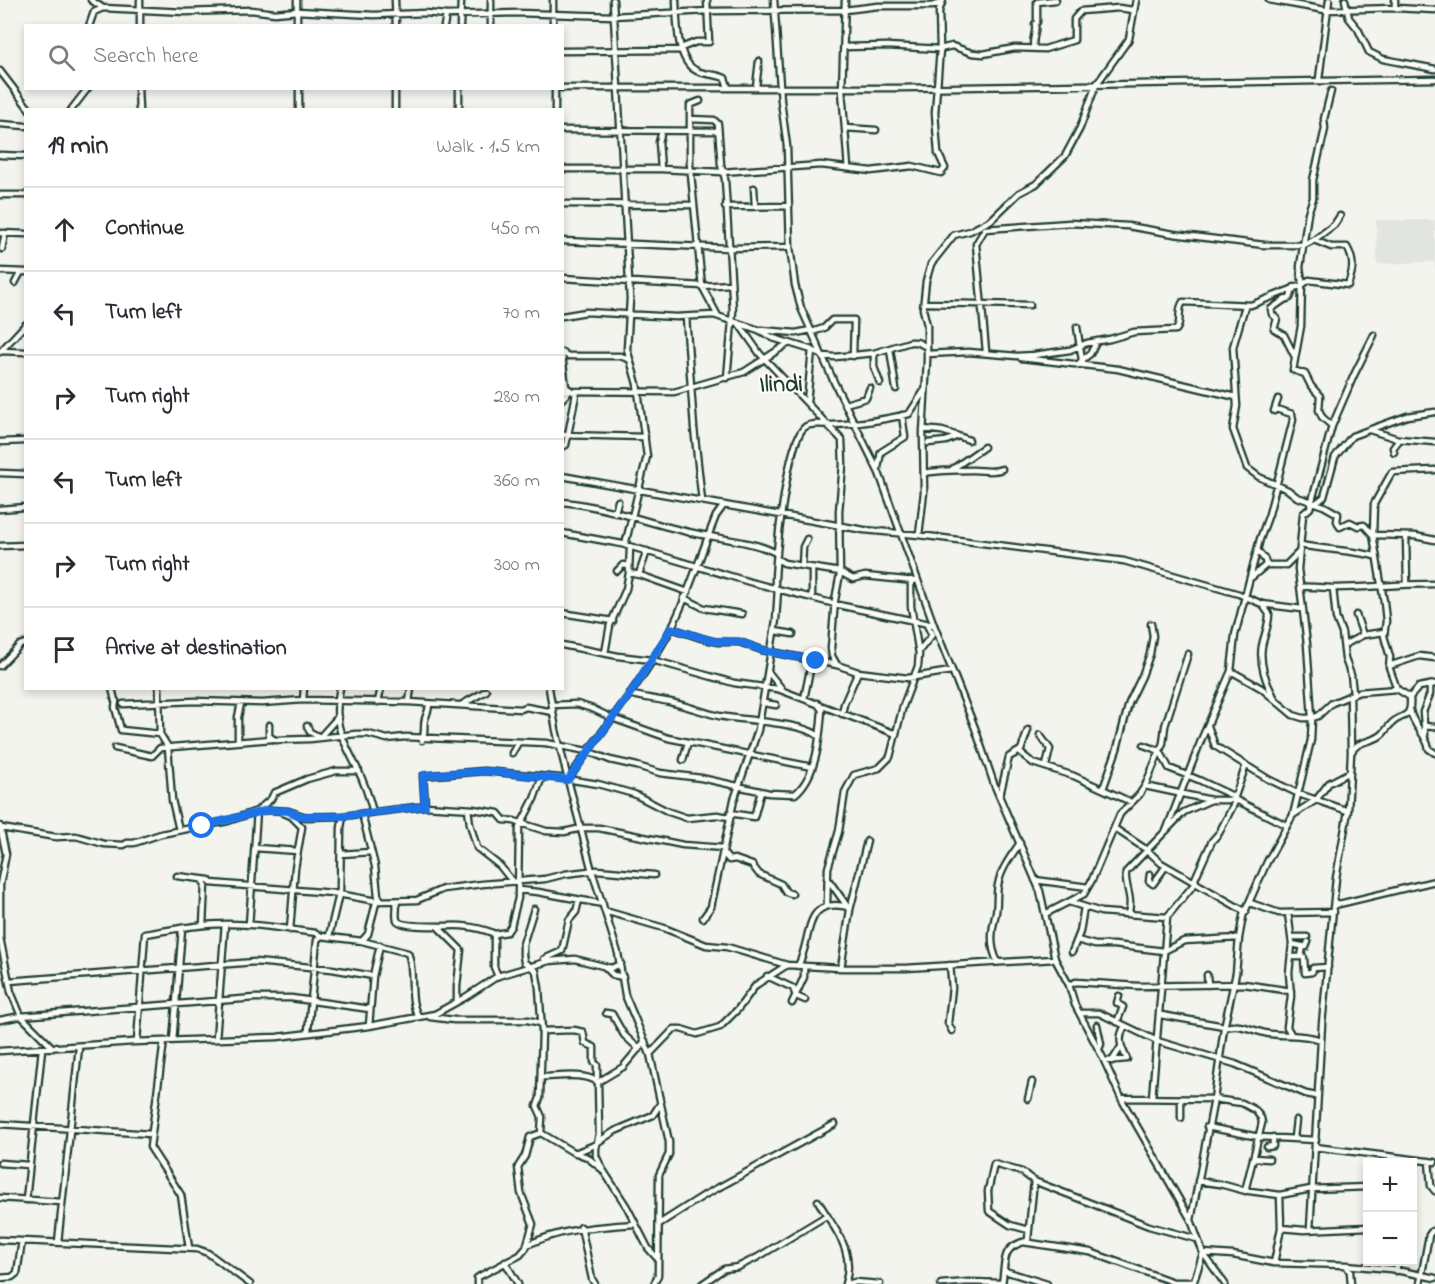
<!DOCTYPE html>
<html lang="en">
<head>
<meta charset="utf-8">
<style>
  body { margin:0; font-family:"Indie Flower",sans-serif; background:#f7f7f7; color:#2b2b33 }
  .controls { position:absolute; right:18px; bottom:18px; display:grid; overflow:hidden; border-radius:0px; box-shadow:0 3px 9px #0003 }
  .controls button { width:54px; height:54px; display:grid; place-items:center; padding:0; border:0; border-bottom:2px solid #e1e1e2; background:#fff; color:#2b2b33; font:30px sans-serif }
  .stop { position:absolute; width:18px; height:18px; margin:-14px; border:4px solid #1a73e8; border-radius:50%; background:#fff }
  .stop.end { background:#1a73e8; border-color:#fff; box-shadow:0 2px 6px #0008 }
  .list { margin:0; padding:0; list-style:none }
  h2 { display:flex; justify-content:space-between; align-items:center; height:78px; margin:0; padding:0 24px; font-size:26px }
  h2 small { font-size:20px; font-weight:400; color:#7c7c81 }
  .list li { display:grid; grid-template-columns:39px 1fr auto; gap:18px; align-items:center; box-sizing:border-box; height:84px; padding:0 24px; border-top:2px solid #e1e1e2 }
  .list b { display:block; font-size:22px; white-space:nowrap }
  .list em { font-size:20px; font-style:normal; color:#7c7c81 }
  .icon { flex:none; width:33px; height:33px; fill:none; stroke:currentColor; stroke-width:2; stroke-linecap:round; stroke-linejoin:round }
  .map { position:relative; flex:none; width:1435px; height:1284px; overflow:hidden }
  .search { position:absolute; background:#fff; box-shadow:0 3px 9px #0003; left:24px; top:24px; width:540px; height:66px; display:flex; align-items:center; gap:15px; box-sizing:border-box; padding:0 21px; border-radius:0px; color:#7c7c81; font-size:22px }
  .panel { position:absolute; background:#fff; box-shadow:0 3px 9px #0003; left:24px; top:108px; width:540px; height:582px; border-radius:0px }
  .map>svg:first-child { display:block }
  .built { fill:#e2e5df }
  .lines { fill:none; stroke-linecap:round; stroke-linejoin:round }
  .minor-casing { stroke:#1f3d34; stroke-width:9 }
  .minor { stroke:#fdfcf7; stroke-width:4.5 }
  .route { stroke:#1a73e8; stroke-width:8 }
  .labels { text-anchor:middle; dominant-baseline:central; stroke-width:4.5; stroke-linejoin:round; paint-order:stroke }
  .quarter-label { font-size:24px; font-weight:bold; fill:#1f3d34; stroke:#fdfcf7 }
</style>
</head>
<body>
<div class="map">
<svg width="1435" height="1284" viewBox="0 0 1435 1284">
  <rect width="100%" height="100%" fill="#f4f4ef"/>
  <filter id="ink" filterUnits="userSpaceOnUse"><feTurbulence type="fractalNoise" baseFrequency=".0167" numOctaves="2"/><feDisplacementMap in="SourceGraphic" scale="12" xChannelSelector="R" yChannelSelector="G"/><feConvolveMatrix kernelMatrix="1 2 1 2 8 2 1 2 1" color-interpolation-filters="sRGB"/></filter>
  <g filter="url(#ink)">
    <!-- built -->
    <path class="built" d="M1376,220H1435V272L1434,262L1377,264Z"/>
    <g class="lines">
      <defs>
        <path id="minor" d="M91,0L103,8
          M395,0L396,26
          M491,0V26
          M553,0V26
          M613,0L630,299L627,349L637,384L647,456L625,545
          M676,0C677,20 676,62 697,71C706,75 716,74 725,78L728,87
          M774,0L781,101L787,146L790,247L795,285L801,308L834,382L879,473L934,625L975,728L994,784L1040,891L1055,959L1069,985L1075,1005L1102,1056L1122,1100L1191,1220L1203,1253L1225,1284
          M845,0L842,90L848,168
          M1269,0L1325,10
          M1345,0L1349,18L1358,29L1369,52L1383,59L1435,69
          M1395,0V8L1435,10
          M1327,10L1395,8
          M89,26L94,12L103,8L185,12L251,10L275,13L297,11L374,15L425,13L446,15L517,13L613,16L708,11L845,10L878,6H932L942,3
          M140,26V0
          M297,26V0
          M444,26L446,15
          M460,26L461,0
          M844,47L887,46L940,49L952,46L972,53L983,54L1015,48L1045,49L1074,40V19L1081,11L1119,8L1133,10
          M681,48L696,42H709L707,0
          M1034,48C1031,40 1037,33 1035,24L1037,22V2L1056,0
          M562,51L681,50
          M0,71L30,110
          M1319,79L1329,0
          M756,87L759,61
          M138,88L139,110
          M299,88V110
          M555,88V110
          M562,88H900L1435,79
          M700,101L690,105V164L702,286L718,316
          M71,110L88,88
          M395,110V88
          M459,110V88
          M690,119L714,120L718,124L721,165L725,179L733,311L727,378
          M0,124L26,126
          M845,128L876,130
          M562,130L718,131
          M0,155L26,156
          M562,169H661L722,172L821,165L871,171L912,166L941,173L945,168L938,153L935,113L940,49L939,11L943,0
          M661,169L659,142L662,131
          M754,188L755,207
          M0,195H26
          M562,204L694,205
          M725,207L789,206
          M0,233L26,234
          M562,241L729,248L790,247
          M2,249L5,233
          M0,271L26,272
          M562,278L702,286L730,284
          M15,283L21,272
          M1294,287L1290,298L1284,300L1271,309L1272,314L1277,319L1274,329L1284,335L1295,357
          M926,303L1030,305
          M1245,306L1233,347L1237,406L1233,429L1247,468L1259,477L1288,490L1297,497L1324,506L1338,514L1337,521L1340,527L1350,522L1358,526L1364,525L1373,535L1415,536L1435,540
          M562,316L586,312L676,317L714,315L759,330L773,338L812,350L823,356L835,357L874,353L910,342H917L927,347
          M686,317L694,428L702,501
          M739,324L760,354L842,440L843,465L839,511L840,574L835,600L831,648L832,656L837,665
          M1077,327L1082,360L1078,365
          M761,330L796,333L811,330
          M812,332L824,328L832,320H854L853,356
          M890,349L896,389
          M1,351L26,352
          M986,351L976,244L985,229L1070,223L1128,226L1174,234L1264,245H1304L1314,240
          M0,352L26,324
          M562,352L568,356H620L629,359
          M874,353V367L880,383
          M927,354L968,352L1017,356L1034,355L1070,350L1087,343L1110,339L1134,332L1176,330C1183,322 1176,311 1183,302L1251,305L1302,285L1309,280L1348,285C1353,270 1355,262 1347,247H1331L1314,240L1334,225L1340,216
          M562,355L566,387L576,394L566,445L562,447
          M1021,358L1118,369L1236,397
          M1083,362L1082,360L1090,354L1097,341
          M562,391L674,392L744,372L789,343
          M562,399L570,391
          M807,402L812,350
          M845,404L866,398L870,388
          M1332,426L1354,375L1374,335
          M923,429L942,431L958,436
          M1370,430L1398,439L1435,442
          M562,435L645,437
          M0,442L26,441
          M928,443L946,441L958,436L969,440
          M1394,452L1393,448L1400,439
          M878,468L881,452L905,437L902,415
          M951,470L984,447
          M0,473L26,474
          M924,473C940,470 956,470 973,470C983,470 992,473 1002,469
          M562,476L864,530L919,535L1124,561L1239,594L1262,604L1302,609
          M562,502C607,506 649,524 693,533C715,538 760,542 777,554
          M1316,503L1324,497L1335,457L1352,436L1407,416L1435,412
          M0,509L26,507
          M615,513L618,501
          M562,533L622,544L750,582L843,606L934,625
          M919,535L924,492L923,433L927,361V325L923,309L926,281L931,264L954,235L970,231L991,220L1019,193L1036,184L1065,156L1080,128L1096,85L1129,39L1136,0
          M1406,536L1407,584
          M1301,545C1326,550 1350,550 1375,556
          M0,546L26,545
          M1258,551L1265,560L1266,565H1286L1299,552
          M777,559L784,563L840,572L853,579L865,576L914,581
          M802,566L803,547L807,539
          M812,568V598
          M617,571L623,565L629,566
          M629,573L640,575L688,592
          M639,574L647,551
          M1252,577L1266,565
          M1300,587C1312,586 1326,588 1337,588C1370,587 1402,584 1435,584
          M775,588C774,564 787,439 805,427C811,422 825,425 832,425C860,424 882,420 909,414L924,391
          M1333,588L1336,618L1342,633L1345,659L1351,675L1353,693
          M684,598L704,608L742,614
          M1262,604L1269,614C1269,626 1264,635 1262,646C1259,663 1266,683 1274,697
          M562,613L613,621
          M1356,615L1363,635
          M671,628L701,638L717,642H739L762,650L837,665L858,672L908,678L951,671
          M775,631L793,634
          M562,645L618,656L652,660L734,683L778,689L896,734
          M1344,645L1363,635L1384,632
          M919,651L932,635L926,623
          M605,653L610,625L626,589L629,573L630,547
          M0,666L20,645L26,643
          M1389,666L1419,656L1435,658
          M1231,671L1261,688L1293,715L1303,718H1312L1318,716L1332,703L1359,692L1397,689
          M769,673L782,689
          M112,688L115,701
          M159,688L160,734L168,747L172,800L179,830
          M340,688C332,725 342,737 357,768C364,782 369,797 373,812
          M549,688L556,730L568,780L592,871L618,953L625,995L650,1054L669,1142V1154L659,1175L658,1275L654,1284
          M629,694C643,698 657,699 670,702C687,706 703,712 719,716C740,720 806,723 818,736
          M1410,697L1397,689L1389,667L1390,657L1384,636L1386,621L1384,602L1373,535L1374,504L1392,472L1435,470
          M804,699L811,665L816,661
          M303,700L304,688
          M116,701L115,707L121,730L160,734
          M378,702L381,688
          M409,702L411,688
          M764,703L776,705
          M123,704L195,701L262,703L303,700L409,702L521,709L526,707L553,712
          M461,705L486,691
          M552,705L577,704L593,709L612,718L668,738L812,767
          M1410,710C1413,727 1426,733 1429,749L1435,753
          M842,714L844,704L858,672
          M269,725V736L275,740L310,739L356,734H368L387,739L405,737L546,743L587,751L610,760L637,766L660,773L701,778L769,793L795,794C817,776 820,737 822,710L817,703
          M307,726L310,732L320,737L338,717
          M1208,726L1215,746L1268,779L1299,794L1348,811
          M1424,726L1435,727
          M1040,735L1050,749L1046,766
          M1425,735L1423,712L1430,694V685
          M422,740C426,732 423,726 425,719C427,713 429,711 429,704
          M238,741V717L241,703
          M1144,745L1160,751L1169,768L1199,780L1235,797
          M115,748L152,756L160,748L272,739
          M1019,752L1033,763L1074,776L1131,802
          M512,753L518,743
          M1351,753C1357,740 1370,743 1380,736C1384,734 1386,729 1390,725C1401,712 1412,722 1410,697L1419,687L1435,684
          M683,760L688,742
          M568,780C602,729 643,682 672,627C690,591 701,553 716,516L724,505
          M1145,786L1211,800H1236L1286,825
          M1103,789L1117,749L1129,703L1142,676L1150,654L1153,636L1151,624
          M1000,795L1009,757L1021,750L1028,730
          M1234,799L1246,765
          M425,806L423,776L484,771L560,778L598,784L634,794L669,812L687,818L717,815L729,817
          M259,809L271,799L274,793L307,779L336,771H359
          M468,809L470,824L477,848L500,866L512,881
          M283,813L291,816L302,827L295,868L290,930
          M730,813L754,817L761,791
          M362,814L375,866L378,896L382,901
          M1293,815L1316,800L1329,783L1350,772
          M0,826L6,854L0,885V938L11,992L21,1016L53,1048
          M1,828L56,837L76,836L104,844L124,845L127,843H134L161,834L228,821L257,811L268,810L288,811L306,817L343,816L425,806L473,809L498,813L504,820L514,821L546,831L564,832L582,828H599L683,845L724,848
          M1114,828L1147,850L1161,863L1246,912
          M1166,831L1202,738L1231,671L1235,635L1260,539L1269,514L1293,420L1292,414L1276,409L1274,411L1278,399
          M255,848L298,851
          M723,853L729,860L735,859L752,865L759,874L781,884L786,892L792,894
          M341,854L371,852
          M1150,874L1149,881L1153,884L1166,866
          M177,876L209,880L211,883L333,893L376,901L417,900L443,889L482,884L545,879L565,874L597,870L654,875
          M827,878L850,910L841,968
          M202,880L205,884L203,925
          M1035,880L1088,887
          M1194,881L1212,841L1219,833L1236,800
          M518,890L538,892L603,904
          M396,901C398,907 395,914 397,920C401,929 452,925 462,926C474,927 484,929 495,934
          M1069,902L1101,912L1167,917
          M1250,903L1279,913L1334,912
          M827,904L828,868L839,831L845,792L854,775L879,768L890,757L903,706L918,666L919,654L911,606V580
          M1335,905L1435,881
          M534,909L523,944V955L524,962L536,971L539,988L542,1031L540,1098L537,1106L542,1117L541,1133L571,1151L587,1157L603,1170
          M850,910L867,841
          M605,911L664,928L706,945L727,947L787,965L841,968H906L1055,959
          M1288,913L1292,944L1289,973L1291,996L1287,1027L1291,1034
          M1045,914L1084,894L1092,880L1120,814L1139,795L1145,786L1163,743L1165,726L1188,654
          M1128,914C1134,898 1124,886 1126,872L1184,812L1211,800
          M703,918L711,907L734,800L758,730L776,620L778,589
          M249,925L257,811
          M437,926L461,950L457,986V1001
          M329,936L340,890L341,828L343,816
          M1291,937H1307
          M1077,940L1095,945H1114L1164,951L1184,941L1239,938
          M362,941L368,934L377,899
          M1292,944L1306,947L1308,942
          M1072,952L1080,932L1084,907
          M1294,957H1301L1303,946
          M1304,958L1305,973L1312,972L1313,968L1328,967
          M544,959L562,951L569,920L576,912L579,900
          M998,962C990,948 991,932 995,917C998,907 996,895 998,885C1001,869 1011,856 1020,843
          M950,965L952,988L948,1023L952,1031
          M798,966C813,937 802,896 849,907
          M605,967L613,975L623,977
          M1207,975L1208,985
          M498,976L494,967V937L495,934L507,932L511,926L518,898L519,828L534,799L542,777
          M767,976L793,988L796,996L805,1000
          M9,981L255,962L332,969L373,976
          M1069,985L1076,982L1138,986L1244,984L1291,991
          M792,1003L804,977V966
          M606,1013L612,1014L624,1035L639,1049
          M1080,1013H1099L1157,1041L1235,1064L1306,1094L1317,1096
          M1161,1015L1224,1026
          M430,1017L454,1020H528L541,1023
          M0,1020L21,1016L255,998H291L370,1009
          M1117,1022L1123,1007L1117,1003L1119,996
          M1097,1025L1101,1044L1099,1049
          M369,1026L373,976L380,945
          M1224,1028C1239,1021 1254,1032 1270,1034C1288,1036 1304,1034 1321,1040
          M308,1031L317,940L321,936L362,941L408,953C416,973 407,1000 419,1017
          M542,1031L574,1030L583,1032L585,1043L594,1047V1062L597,1065V1077
          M216,1039L225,924
          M164,1041L150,1147L181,1195L189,1248
          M173,1041L182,929
          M645,1041L623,1067L598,1082L599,1134L596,1148V1156L603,1170L627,1207L648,1248L656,1257
          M137,1042L145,934C171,930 197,924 223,924C254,923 285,929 316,933L321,936
          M0,1051L133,1042L277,1037L369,1026L435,1014L464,998L498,976L549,961L575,959L611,968L621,964
          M650,1054L674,1029H681L697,1034L720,1027L738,1009L756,985L787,965
          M1105,1061L1127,1059C1121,1047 1117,1038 1125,1026
          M1112,1061L1121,1047
          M541,1077C558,1077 583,1072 598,1082
          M1121,1098L1214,1099L1242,1103L1255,1110L1261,1118L1262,1123L1245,1191
          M1152,1098L1167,917L1196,882
          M1028,1099L1032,1082
          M1181,1118V1100
          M0,1124L151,1134
          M1207,1127L1259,1137L1316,1140
          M1294,1138L1296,1120
          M598,1142L615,1131L653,1115L660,1104
          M1267,1147L1273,1146V1137
          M1315,1147L1435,1162
          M575,1153L597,1144
          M1253,1158L1269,1159
          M1429,1161L1431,1186L1435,1191
          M0,1163L29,1165
          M1198,1181L1220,1184L1242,1190L1280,1195L1311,1189L1368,1187
          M0,1198L62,1202
          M26,1200L42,1049
          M818,1201C834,1229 856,1250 845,1284
          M1191,1220L1214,1099L1224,1028L1236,973L1239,938L1243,916L1267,862L1293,815L1311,740L1312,718L1307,644L1298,569L1303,514L1310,508L1332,426L1322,417L1319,410L1320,396L1311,386L1305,374L1293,370L1301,326L1302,281L1300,267L1308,213L1313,198V180L1325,129L1324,119L1331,91
          M659,1224L703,1196L835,1124
          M581,1227L592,1279L595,1284
          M1281,1228L1304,1230L1368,1227
          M1310,1229L1322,1024L1336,878L1348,811L1351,753L1350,695
          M1029,1230L1010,1225L989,1211L988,1191L994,1164L1022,1172L1034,1181L1149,1226L1197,1239
          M0,1240L197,1249L208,1253L250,1284
          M58,1242L79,1047
          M1023,1242L1090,1252L1173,1282H1193
          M527,1245C564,1228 595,1227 635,1224
          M505,1262L518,1284
          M1274,1263L1281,1228L1280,1195
          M1346,1265L1350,1272L1351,1284
          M1005,1271L1047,1284
          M1396,1271L1398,1262
          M0,1278L12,1277L17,1273L22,1241
          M477,1284V1278L480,1276L520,1255L526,1248L533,1224L521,1193L518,1167L525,1156L530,1137L541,1133
          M702,1284L724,1269L738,1267L758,1257L826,1216
          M847,1284L855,1282L880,1284
          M941,1284L968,1282L1002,1283
          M1002,1284C1006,1261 1000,1247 1027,1241L1028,1239L1034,1181
          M1193,1284L1203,1253L1233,1255L1274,1263L1346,1265L1391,1269L1435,1278
          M1420,1284L1429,1235L1432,1231H1435"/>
      </defs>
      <!-- minor casing -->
      <use href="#minor" class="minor-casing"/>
      <!-- minor -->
      <use href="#minor" class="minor"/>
    </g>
  </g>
  <g class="lines" filter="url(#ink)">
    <!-- route -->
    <path class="route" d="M202,826L268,810L288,811L300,816H343L425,806L423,779V776L426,775L487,771L568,780L632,691L671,628L713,641L740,642L762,650L816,661"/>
  </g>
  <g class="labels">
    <!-- quarter labels -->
    <g class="quarter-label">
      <text x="781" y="385">Ilindi</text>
    </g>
  </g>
</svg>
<div class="controls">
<button>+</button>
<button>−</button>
</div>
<div class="stop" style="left:202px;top:826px"></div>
<div class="stop end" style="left:816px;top:661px"></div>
<div class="search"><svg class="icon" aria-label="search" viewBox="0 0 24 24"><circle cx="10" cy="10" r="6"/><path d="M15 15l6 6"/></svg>Search here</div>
<section class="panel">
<h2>19 min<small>Walk · 1.5 km</small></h2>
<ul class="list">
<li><svg class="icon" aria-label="ahead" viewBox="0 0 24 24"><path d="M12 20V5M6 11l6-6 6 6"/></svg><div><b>Continue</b></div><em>450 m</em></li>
<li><svg class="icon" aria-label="left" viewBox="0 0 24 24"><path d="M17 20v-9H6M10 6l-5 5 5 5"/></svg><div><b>Turn left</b></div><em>70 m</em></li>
<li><svg class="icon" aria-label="right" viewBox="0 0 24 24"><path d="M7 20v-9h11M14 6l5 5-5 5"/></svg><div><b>Turn right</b></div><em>280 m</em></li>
<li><svg class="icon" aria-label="left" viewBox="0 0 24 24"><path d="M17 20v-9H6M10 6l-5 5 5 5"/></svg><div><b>Turn left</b></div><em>360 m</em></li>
<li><svg class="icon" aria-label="right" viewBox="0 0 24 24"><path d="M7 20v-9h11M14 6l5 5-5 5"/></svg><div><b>Turn right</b></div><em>300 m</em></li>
<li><svg class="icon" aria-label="arrive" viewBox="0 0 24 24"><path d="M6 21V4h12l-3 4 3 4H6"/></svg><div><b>Arrive at destination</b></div></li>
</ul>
</section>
</div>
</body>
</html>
